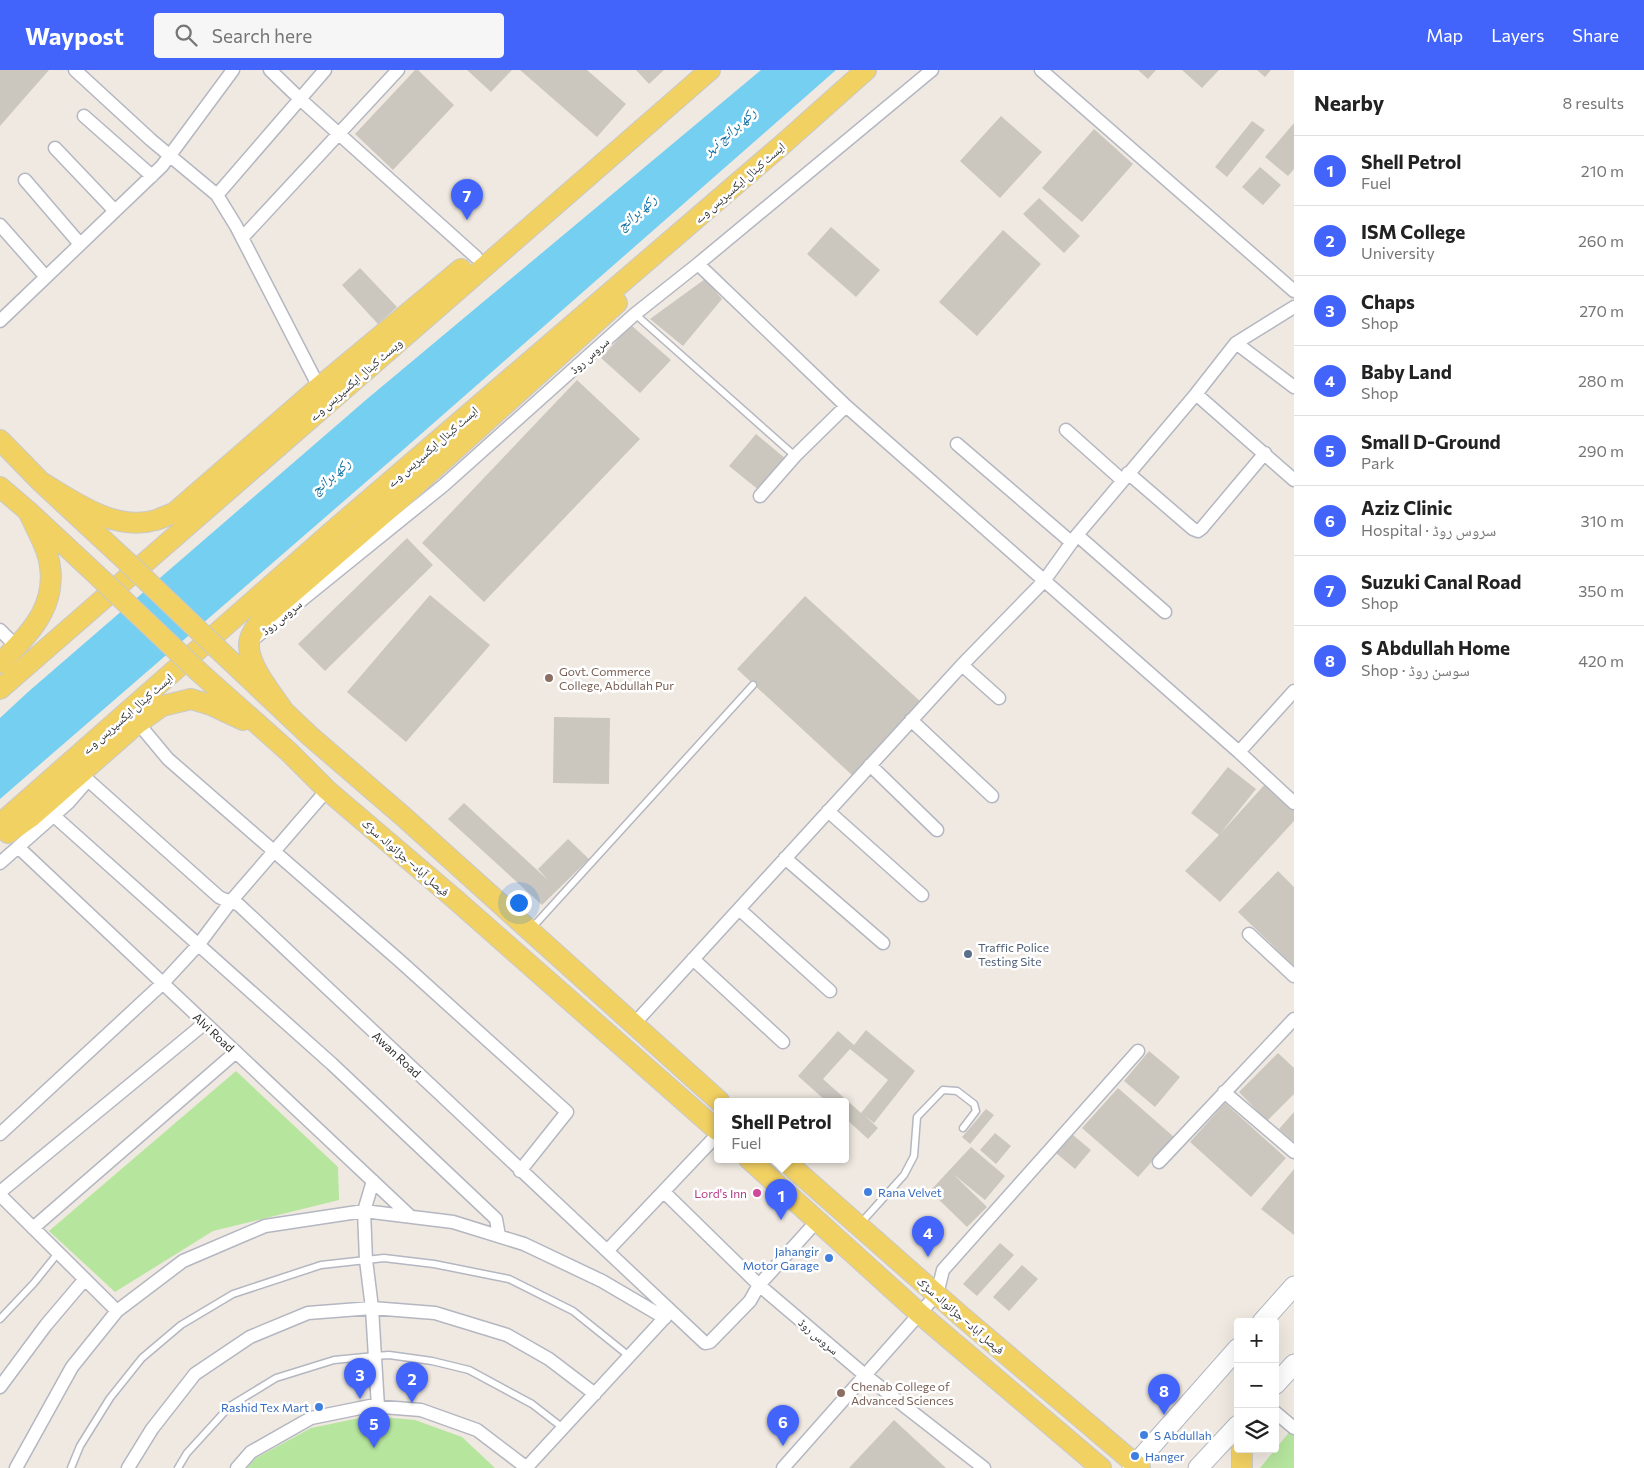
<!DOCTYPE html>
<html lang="en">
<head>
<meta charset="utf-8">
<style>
  body { margin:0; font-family:Commissioner,"Noto Naskh Arabic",sans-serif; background:#f6f6f6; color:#222 }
  .controls { position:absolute; right:15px; bottom:15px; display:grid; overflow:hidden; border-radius:5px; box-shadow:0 5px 20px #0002 }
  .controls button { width:45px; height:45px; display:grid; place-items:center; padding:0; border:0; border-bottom:1px solid #e0e0e0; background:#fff; color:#222; font:25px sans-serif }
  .you { position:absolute; left:518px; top:832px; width:18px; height:18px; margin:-12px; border:4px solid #fff; border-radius:50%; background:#1a73e8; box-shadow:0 0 0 8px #1a73e833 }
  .badge { display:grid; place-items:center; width:32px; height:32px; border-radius:50%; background:#4264fb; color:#fff; font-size:16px; font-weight:700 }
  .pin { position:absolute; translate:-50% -41px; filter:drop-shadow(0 1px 2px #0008) }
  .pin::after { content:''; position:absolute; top:26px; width:18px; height:15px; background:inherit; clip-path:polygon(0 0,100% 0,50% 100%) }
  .popup { position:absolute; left:714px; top:1028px; width:135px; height:65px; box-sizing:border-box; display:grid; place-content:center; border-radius:5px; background:#fff; filter:drop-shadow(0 1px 4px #0005); font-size:16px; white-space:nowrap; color:#767676 }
  .popup b { font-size:19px; color:#222 }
  .popup::after { content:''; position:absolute; left:50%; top:100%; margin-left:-10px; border:10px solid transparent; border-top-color:#fff }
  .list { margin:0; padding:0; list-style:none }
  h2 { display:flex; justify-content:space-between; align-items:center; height:65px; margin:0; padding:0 20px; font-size:21px }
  h2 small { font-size:16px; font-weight:400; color:#767676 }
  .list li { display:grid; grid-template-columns:32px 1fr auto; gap:15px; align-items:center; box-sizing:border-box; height:70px; padding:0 20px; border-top:1px solid #e0e0e0 }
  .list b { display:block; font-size:19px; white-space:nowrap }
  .list p { margin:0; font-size:16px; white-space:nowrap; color:#767676 }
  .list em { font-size:16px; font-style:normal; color:#767676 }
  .icon { flex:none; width:28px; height:28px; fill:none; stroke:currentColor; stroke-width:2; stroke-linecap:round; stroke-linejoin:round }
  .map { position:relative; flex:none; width:1294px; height:1398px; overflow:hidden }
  header { display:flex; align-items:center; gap:30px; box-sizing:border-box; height:70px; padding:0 25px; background:#4264fb; color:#fff }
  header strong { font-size:24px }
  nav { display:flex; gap:28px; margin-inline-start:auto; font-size:18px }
  .search { width:350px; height:45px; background:#f6f6f6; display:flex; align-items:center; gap:12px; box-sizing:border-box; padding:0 18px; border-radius:5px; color:#767676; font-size:19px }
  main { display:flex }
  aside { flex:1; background:#fff }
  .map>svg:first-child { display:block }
  .green { fill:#b6e59e }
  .water { fill:#75cff0 }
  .building { fill:#cbc7bf; fill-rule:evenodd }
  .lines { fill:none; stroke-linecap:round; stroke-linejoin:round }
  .lane-casing { stroke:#b4b7c1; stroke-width:9 }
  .street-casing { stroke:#b4b7c1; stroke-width:15 }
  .secondary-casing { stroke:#b4b7c1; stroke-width:21 }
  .primary-casing { stroke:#c9c9c9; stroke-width:22 }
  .lane { stroke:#fff; stroke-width:6 }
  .street { stroke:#fff; stroke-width:12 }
  .secondary { stroke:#fff; stroke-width:19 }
  .primary { stroke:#f2d163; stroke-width:20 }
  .primary-bridge-casing { stroke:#c9c9c9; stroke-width:22; stroke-linecap:butt }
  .primary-bridge { stroke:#f2d163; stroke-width:20 }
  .education-dot { fill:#8d6e63; stroke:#fff; stroke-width:2 }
  .service-dot { fill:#5c6f8a; stroke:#fff; stroke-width:2 }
  .shop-dot { fill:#3f7fe0; stroke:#fff; stroke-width:2 }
  .hotel-dot { fill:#d1479c; stroke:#fff; stroke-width:2 }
  .labels { text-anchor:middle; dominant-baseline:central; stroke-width:5; stroke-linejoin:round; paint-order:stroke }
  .street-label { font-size:12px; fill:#2e2e2e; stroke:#fff }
  .education-label { font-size:12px; fill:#785e54; stroke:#fff; text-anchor:start }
  .service-label { font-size:12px; fill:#4e5e75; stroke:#fff; text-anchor:start }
  .shop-label { font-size:12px; fill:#366cbe; stroke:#fff; text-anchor:start }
  .hotel-label { font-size:12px; fill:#b23c85; stroke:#fff; text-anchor:end }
  .water-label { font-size:14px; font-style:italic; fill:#0d6fa3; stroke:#fff }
</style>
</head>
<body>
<header>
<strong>Waypost</strong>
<div class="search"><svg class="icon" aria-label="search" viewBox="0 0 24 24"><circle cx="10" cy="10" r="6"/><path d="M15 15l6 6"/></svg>Search here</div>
<nav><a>Map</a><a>Layers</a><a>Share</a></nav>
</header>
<main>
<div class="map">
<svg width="1294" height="1398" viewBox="0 0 1294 1398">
  <rect width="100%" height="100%" fill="#efe9e1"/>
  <!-- green -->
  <path class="green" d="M236,1001L338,1097L339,1130L213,1161L115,1222L49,1161Z
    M369,1346L415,1350L462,1367L495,1398H247L256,1388L311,1358Z
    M1291,1360L1294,1363V1398H1260Z"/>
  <!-- water -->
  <path class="water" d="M761,0H836L404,379L0,729V648L28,622L367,329Z"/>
  <!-- building -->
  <path class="building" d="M0,0H49L0,56Z
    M415,0H418L454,35L393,100L355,64Z
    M467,0H512L491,22Z
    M520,0H587L626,34L597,67Z
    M636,0H664L649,14Z
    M1138,0H1156L1148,9Z
    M1182,0H1219L1202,18Z
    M1257,0H1271L1265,7Z
    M1001,46L1042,82L1000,128L960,91Z
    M1252,51L1265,60L1227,107L1215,97Z
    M1294,53V99L1288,106L1265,87Z
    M1094,59L1133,94L1082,152L1042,118Z
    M1260,97L1281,115L1263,135L1242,117Z
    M1039,128L1080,166L1064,183L1023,144Z
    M831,157L880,200L856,227L807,184Z
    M1003,160L1041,194L977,266L939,232Z
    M360,198L397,237L378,254L342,215Z
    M705,209L722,229L683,276L650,249Z
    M631,255L671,290L640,323L601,288Z
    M577,310L640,369L484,532L422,473Z
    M756,364L786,389L760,421L729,396Z
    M407,468L433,495L325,601L298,574Z
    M430,525L490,575L406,672L347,622Z
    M805,526L921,632L853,706L737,599Z
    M554,647L610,648L609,714L553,713Z
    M1228,697L1256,719L1220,764L1267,712L1294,737V751L1220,832L1185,801L1219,765L1191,743Z
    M464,733L548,810L538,799L568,769L589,789L542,835L448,749Z
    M1278,801L1294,817V896L1238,842Z
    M866,960L915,1001L874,1053L865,1046L878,1058L868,1069L845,1048V1031H826L798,1006L838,961L854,975ZM850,979L888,1010L861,1043L823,1009Z
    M1149,981L1180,1007L1155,1037L1124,1011Z
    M1278,983L1294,998V1024L1267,1051L1239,1022Z
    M1118,1018L1174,1067L1138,1107L1082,1058Z
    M1225,1033L1286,1088L1251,1127L1190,1072Z
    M986,1039L994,1045L970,1074L962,1067Z
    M1294,1042V1072L1279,1059Z
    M995,1063L1011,1076L996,1094L980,1080Z
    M1073,1065L1091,1080L1075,1099L1056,1083Z
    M971,1077L1005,1106L985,1130L953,1104L987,1137L967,1157L930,1121Z
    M1294,1099V1165L1261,1139Z
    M1000,1173L1014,1185L977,1226L963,1214Z
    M1022,1195L1038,1209L1009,1241L993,1227Z
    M894,1350L946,1398H849Z"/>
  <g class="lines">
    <defs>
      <path id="lane" d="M635,244L795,386
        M531,859L753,615
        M860,1154L904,1105L914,1086L917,1047L943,1020L957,1021L974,1034L976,1041L963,1058
        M0,1249L34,1213L58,1183
        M71,1398L80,1376L110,1328L142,1288L181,1255L233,1224L321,1195L384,1188L434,1194L509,1209L573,1241L629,1286
        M178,1398L187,1383L230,1336L276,1308L334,1290L375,1286L389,1285L432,1291L469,1300L532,1334L563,1358"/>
      <path id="street" d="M75,0L151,70L217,125L325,0
        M270,0L300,29L476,187
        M1041,0L1294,221
        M84,46L152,106
        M55,78L115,141
        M25,110L80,174
        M217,125L236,156L319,317
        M0,155L46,207
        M242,168L398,0
        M698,194L846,336L1239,682L1294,733
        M0,251L162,96L233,0
        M1236,273L1294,317
        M1196,324L1294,410
        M1066,360L1122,410
        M957,374L1071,472
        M1128,403L1193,459L1198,461L1202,458L1265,383
        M760,426L795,386L846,336
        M1077,465L1165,542
        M0,560L17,577L12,580
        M256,567L444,415L635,244L698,194L932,0
        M962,595L999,628
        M911,650L992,726
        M138,653L168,689L400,891L567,1042L520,1101
        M1239,682L1294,621
        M870,695L937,760
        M80,703L219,827C226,831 232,831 239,835L705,1273L710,1272L750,1231L759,1215L816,1152
        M828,741L922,825
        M53,745L332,994L496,1149L499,1166
        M18,777L410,1146
        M785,788L883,873
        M0,793L68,733L88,710
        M739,839L830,921
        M1249,864L1294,906
        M693,889L783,972
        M634,954L962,595L1044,511L1077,465L1196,324L1236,273L1294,237
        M1224,1022L1294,1082
        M0,1064L163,913L199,874L232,830L327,720
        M1159,1092L1294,949
        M373,1111L364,1141L366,1190L372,1238L378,1337
        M0,1122L205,953
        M664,1122L759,1215L866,1306L984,1398
        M0,1125L117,1241
        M33,1158L236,982
        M607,1181L717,1065
        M0,1317L46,1255L85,1209
        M1275,1342L1294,1358
        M16,1398L72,1297L117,1241L183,1191L265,1156L364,1141L453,1152L524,1174L602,1211L665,1248
        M128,1398L152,1359L195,1304L250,1267L308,1243L372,1238L435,1243L507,1265L549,1289L595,1324
        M237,1398L251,1382L311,1348L370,1336L421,1340L477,1360L527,1398
        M526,1398L670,1242
        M783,1398L937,1224L943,1200L1138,981"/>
      <path id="secondary" d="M1262,1252L1294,1216
        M1275,1315L1294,1294
        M1132,1398L1238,1278
        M1198,1398L1238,1355"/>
      <path id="primary" d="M0,370L41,412L126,491
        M41,412C75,432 114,462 156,450C162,448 168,445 174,443L319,317L461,199
        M0,417L28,441L101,509
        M219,580L310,666L405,748L719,1031
        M0,593C33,562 63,529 46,480C41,467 34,454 28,441
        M198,601L289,682L327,720L456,830L717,1060
        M0,619L710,0
        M283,640C272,623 247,594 249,573C250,564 257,556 262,549L397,432L617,233
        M0,754L335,459L783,74L866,0
        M8,763L32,746L138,653L162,636L191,629L211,635L243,650
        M749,1089L920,1244L1101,1398
        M783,1089L960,1245L1140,1398
        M1242,1398V1379"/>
    </defs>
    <!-- lane casing -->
    <use href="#lane" class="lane-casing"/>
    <!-- street casing -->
    <use href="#street" class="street-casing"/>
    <!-- secondary casing -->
    <use href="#secondary" class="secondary-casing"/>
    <!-- primary casing -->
    <use href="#primary" class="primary-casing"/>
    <!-- lane -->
    <use href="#lane" class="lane"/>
    <!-- street -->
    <use href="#street" class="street"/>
    <!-- secondary -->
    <use href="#secondary" class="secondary"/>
    <!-- primary -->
    <use href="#primary" class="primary"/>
    <defs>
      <path id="primary-bridge" d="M126,491L219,580
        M101,509L198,601"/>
    </defs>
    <!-- primary-bridge casing -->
    <use href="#primary-bridge" class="primary-bridge-casing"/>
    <!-- primary-bridge -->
    <use href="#primary-bridge" class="primary-bridge"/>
  </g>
  <!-- markers -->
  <g class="education-dot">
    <circle cx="549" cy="608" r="5"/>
    <circle cx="841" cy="1323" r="5"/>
  </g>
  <circle class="service-dot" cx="968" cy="884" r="5"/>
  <g class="shop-dot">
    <circle cx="868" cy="1122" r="5"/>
    <circle cx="829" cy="1188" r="5"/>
    <circle cx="319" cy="1337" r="5"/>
    <circle cx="1144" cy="1365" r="5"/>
    <circle cx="1135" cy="1386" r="5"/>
  </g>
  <circle class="hotel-dot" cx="757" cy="1123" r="5"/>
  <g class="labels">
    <!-- street labels -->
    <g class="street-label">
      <text transform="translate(739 112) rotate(-41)">ایسٹ کینال ایکسپریس وے</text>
      <text transform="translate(589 285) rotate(-42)">سروس روڈ</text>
      <text transform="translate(355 309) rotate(-41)">ویسٹ کینال ایکسپریس وے</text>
      <text transform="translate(432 376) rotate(-41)">ایسٹ کینال ایکسپریس وے</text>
      <text transform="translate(281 547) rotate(-39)">سروس روڈ</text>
      <text transform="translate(127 643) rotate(-41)">ایسٹ کینال ایکسپریس وے</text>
      <text transform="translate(406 787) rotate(41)">فیصل آباد– جڑانوالہ سڑک</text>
      <text transform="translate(214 962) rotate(43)">Alvi Road</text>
      <text transform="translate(397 984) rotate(43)">Awan Road</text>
      <text transform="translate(961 1245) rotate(41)">فیصل آباد– جڑانوالہ سڑک</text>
      <text transform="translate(819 1266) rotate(41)">سروس روڈ</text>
    </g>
    <!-- education labels -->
    <g class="education-label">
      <text x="559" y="601">Govt. Commerce<tspan x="559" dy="14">College, Abdullah Pur</tspan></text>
      <text x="851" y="1316">Chenab College of<tspan x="851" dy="14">Advanced Sciences</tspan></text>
    </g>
    <!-- service labels -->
    <g class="service-label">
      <text x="978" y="877">Traffic Police<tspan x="978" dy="14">Testing Site</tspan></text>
    </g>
    <!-- shop labels -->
    <g class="shop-label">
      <text x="878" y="1122">Rana Velvet</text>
      <text x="819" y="1181" text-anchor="end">Jahangir<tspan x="819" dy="14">Motor Garage</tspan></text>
      <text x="309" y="1337" text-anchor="end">Rashid Tex Mart</text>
      <text x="1154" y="1365">S Abdullah</text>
      <text x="1145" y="1386">Hanger</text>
    </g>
    <!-- hotel labels -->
    <g class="hotel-label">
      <text x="747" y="1123">Lord's Inn</text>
    </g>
    <!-- water labels -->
    <g class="water-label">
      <text transform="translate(729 61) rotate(-41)">رکھ برانچ نہر</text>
      <text transform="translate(636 142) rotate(-41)">رکھ برانچ</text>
      <text transform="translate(330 406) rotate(-41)">رکھ برانچ</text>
    </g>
  </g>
</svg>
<div class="controls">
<button>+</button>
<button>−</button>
<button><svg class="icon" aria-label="layers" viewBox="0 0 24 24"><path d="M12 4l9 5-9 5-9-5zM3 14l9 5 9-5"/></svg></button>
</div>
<div class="you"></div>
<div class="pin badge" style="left:781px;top:1150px">1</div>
<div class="popup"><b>Shell Petrol</b>Fuel</div>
<div class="pin badge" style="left:412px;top:1333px">2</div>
<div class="pin badge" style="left:360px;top:1329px">3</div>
<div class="pin badge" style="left:928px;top:1187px">4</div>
<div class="pin badge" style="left:374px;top:1378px">5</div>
<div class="pin badge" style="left:783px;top:1376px">6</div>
<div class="pin badge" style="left:467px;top:150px">7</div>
<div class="pin badge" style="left:1164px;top:1345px">8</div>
</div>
<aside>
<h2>Nearby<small>8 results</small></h2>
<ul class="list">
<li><span class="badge">1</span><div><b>Shell Petrol</b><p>Fuel</p></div><em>210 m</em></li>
<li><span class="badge">2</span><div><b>ISM College</b><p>University</p></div><em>260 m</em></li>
<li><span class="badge">3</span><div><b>Chaps</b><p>Shop</p></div><em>270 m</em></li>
<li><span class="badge">4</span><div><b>Baby Land</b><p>Shop</p></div><em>280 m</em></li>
<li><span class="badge">5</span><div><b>Small D-Ground</b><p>Park</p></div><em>290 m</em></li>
<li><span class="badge">6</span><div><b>Aziz Clinic</b><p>Hospital · سروس روڈ</p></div><em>310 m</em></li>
<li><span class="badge">7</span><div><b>Suzuki Canal Road</b><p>Shop</p></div><em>350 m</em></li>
<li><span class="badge">8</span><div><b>S Abdullah Home</b><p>Shop · سوسن روڈ</p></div><em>420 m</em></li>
</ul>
</aside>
</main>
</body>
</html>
